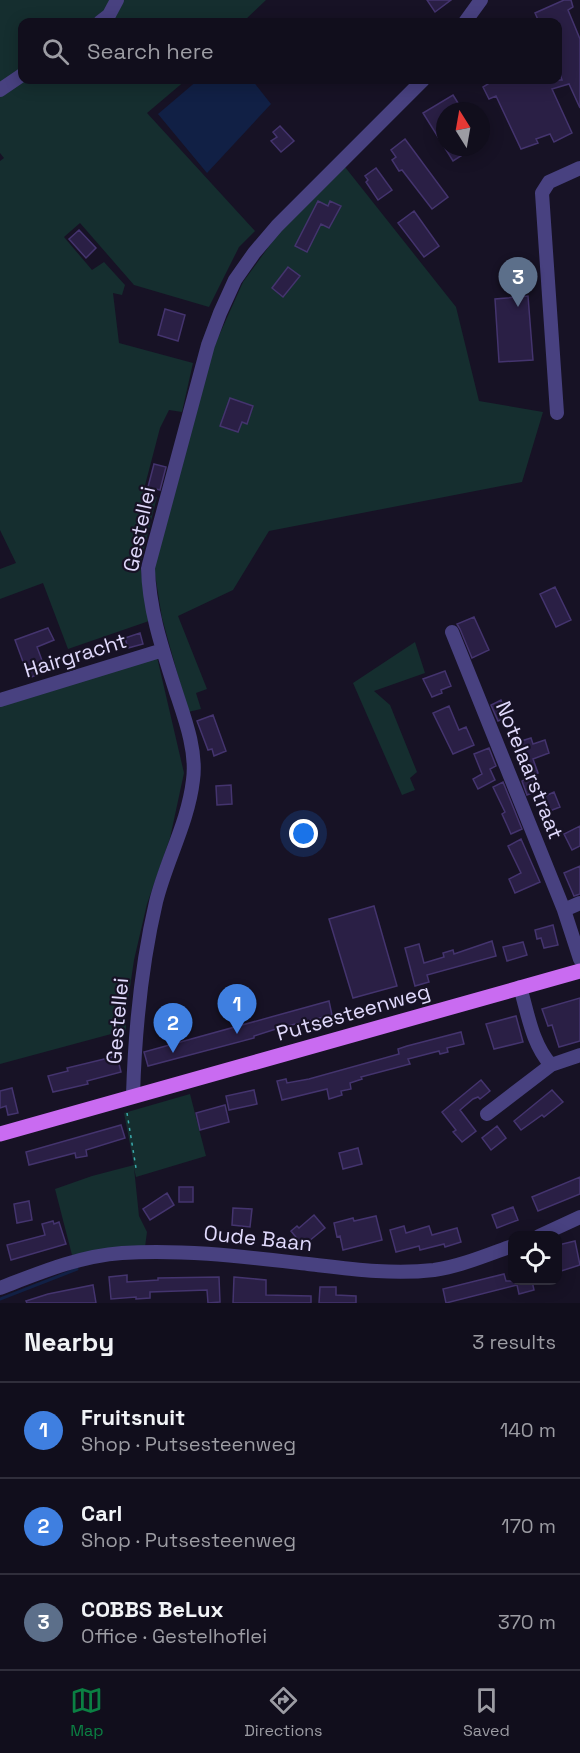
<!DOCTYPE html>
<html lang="en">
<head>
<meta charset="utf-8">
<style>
  body { margin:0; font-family:"Space Grotesk",sans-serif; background:#1e1c29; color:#f1f3f6 }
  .controls { position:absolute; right:18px; bottom:18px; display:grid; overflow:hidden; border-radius:12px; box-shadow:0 3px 15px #0003 }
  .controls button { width:54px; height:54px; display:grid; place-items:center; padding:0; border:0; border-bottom:2px solid #302e3b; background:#110e1c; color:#f1f3f6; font:30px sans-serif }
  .compass { position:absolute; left:436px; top:102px; width:54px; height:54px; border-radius:50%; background:#110e1c; box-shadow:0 3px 15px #0003; rotate:349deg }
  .you { position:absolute; left:304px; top:834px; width:21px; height:21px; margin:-15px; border:4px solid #fff; border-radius:50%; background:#1a73e8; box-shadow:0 0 0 9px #1a73e833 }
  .badge { display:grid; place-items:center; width:39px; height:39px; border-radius:50%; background:#0b8043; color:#fff; font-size:20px; font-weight:700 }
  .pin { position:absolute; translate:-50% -50px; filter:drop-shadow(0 2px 3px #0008) }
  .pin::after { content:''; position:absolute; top:32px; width:21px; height:18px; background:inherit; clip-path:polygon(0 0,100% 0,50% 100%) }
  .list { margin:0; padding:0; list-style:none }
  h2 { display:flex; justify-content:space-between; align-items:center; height:78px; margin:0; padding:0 24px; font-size:26px }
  h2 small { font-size:20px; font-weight:400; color:#9c9ca3 }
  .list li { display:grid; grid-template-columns:39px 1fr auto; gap:18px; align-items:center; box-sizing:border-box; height:96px; padding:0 24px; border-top:2px solid #302e3b }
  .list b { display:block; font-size:22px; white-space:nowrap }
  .list p { margin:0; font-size:20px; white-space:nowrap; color:#9c9ca3 }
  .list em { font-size:20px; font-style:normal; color:#9c9ca3 }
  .icon { flex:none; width:33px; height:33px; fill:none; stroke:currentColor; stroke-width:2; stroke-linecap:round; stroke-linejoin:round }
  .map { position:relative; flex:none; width:580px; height:1303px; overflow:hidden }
  .search { position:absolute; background:#110e1c; box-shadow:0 3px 15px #0003; left:18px; right:18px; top:18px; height:66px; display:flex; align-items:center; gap:15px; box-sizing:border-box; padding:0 21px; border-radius:12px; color:#9c9ca3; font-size:22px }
  .sheet { height:366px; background:#110e1c }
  nav { display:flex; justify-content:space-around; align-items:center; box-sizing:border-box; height:84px; border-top:2px solid #302e3b; background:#110e1c; font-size:16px; color:#9c9ca3 }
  nav a { display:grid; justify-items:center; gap:3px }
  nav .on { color:#0b8043 }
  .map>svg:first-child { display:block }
  .green { fill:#152e2f }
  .water { fill:#112045 }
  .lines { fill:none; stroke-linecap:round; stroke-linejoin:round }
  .stream { stroke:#112045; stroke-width:3 }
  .building { fill:#2a1f45; stroke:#44346e; stroke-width:1.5 }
  .path { stroke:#3bacae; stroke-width:1.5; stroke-dasharray:3 4.5; stroke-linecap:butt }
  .minor { stroke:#484180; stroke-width:14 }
  .major { stroke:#c96bf1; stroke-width:15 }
  .labels { text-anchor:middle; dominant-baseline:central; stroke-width:4.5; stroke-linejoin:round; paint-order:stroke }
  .street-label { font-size:21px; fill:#e0d9fc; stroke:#171225 }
</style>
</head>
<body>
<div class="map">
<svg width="580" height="1303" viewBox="0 0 580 1303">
  <rect width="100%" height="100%" fill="#171225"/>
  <!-- green -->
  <path class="green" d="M0,0H112L102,15L92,22H22V71L0,86Z
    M121,0H266L243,22H109Z
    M24,80H186L147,113L255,231L239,247L209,307L134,285L80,223L64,237L92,270L104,262L125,285L122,295L113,293L119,343L193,363L182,412L169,410L160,428L143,493L157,497L140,565L149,621L68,649L43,583L0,599V569L16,563L0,530V161L4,158L0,153V95Z
    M345,167L456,307L479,401L543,412L522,482L269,531L233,590L178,616L207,689L196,693L201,709L188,712L162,618L154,568L213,349L243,282L286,223Z
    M415,642L425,673L374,691L390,705L417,772L410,778L415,790L402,795L353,683Z
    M157,657L184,773L170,838L147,904L134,960L126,1014V1030L0,1064V701Z
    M190,1094L206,1156L136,1177L134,1168L139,1216L147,1232L145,1247L72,1255L55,1189L92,1176L134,1165L124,1113Z"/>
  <!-- water -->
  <path class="water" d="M198,80H252L271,104L207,173L158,114Z"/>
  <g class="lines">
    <!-- stream -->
    <path class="stream" d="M0,1299L77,1269"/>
  </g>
  <!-- building -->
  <path class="building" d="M427,0H451L435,12Z
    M564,0H571L573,7L568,10L580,39V108L569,84L552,89L572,133L554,142L550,134L536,139L538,143L521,149L496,96L489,99L483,87L488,84L486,80H562L558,68V22H539L535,13Z
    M453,95L463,111H445V147H475L453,161L423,113Z
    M280,126L294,141L281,152L271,141L277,137L273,132Z
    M405,139L448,197L432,209L402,170L399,171L392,160L396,157L391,150Z
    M376,168L392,190L378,200L366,182L368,180L365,176Z
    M318,201L328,206L330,201L341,206L329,228L321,224L307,252L295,246Z
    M414,211L439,246L424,257L398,223Z
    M79,230L96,248L86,258L69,239Z
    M288,267L300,276L283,297L272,288Z
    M528,296L533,360L499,362L495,299Z
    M165,309L185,315L178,341L158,335Z
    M230,398L253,406L247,424L242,422L238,432L220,426Z
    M154,464L166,467L160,490L148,487Z
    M555,587L571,620L556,627L540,594Z
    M474,617L489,650L472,658L460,629L457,624Z
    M48,628L54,640L37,647L46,671L29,678L15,640Z
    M140,633L143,644L128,648L125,638Z
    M445,671L451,686L441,690L442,693L432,697L423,679Z
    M501,700L508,717L498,721L491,705Z
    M449,706L459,730L466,727L474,745L453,754L433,713Z
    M213,715L226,751L214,756L212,749L208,750L197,721Z
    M531,738L533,744L545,740L549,753L533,759L538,773L534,774L540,790L527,795L522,781L526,779L522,769L527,767L518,742Z
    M489,748L496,766L490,769L495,780L478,789L473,779L482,774L474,754Z
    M503,782L522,829L511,834L502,814L505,812L493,787Z
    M231,785L232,804L217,805L216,786Z
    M554,792L560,807L547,812L541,798Z
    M580,826V846L572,850L564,834Z
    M521,839L540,882L515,893L509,879L521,873L508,846Z
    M580,866V894L574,896L564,873Z
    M374,906L397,986L353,998L329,919Z
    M553,925L558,945L544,948L541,938L537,939L535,930Z
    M492,941L496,956L427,975L429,982L415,986L405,948L419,944L424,963L444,957L443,953L453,950L454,954Z
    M523,942L527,955L507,961L503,947Z
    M580,998V1041L559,1047L552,1025L548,1026L542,1009Z
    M329,1001L332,1015L279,1028L254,1036V1038L148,1066L144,1052Z
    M516,1016L523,1042L494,1049L486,1024Z
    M461,1032L464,1044L447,1048L448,1052L440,1054L439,1051L408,1059L410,1064L361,1077L362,1079L350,1083L351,1089L341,1091L342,1095L329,1099L327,1089L282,1100L277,1081L286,1079L287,1083L309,1079L399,1054L398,1049L407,1046Z
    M117,1056L121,1072L87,1081L88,1084L53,1092L48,1076L68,1071L67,1068Z
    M481,1080L490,1091L480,1099L478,1097L473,1099L460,1110L476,1131L462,1142L453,1132L456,1130L442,1112Z
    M12,1088L18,1113L8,1115L6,1106L0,1108V1091Z
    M254,1090L257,1104L229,1110L226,1096Z
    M552,1090L563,1102L544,1117L542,1115L521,1130L514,1121Z
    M225,1105L229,1122L200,1130L196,1113Z
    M121,1125L125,1138L86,1150L87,1156L76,1158L75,1153L29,1165L26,1152Z
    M497,1126L506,1138L491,1150L482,1138Z
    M358,1148L362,1164L343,1169L339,1153Z
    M580,1177V1194L538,1211L532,1197Z
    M179,1187H193V1202H179Z
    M167,1193L174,1205L150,1220L143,1209Z
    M29,1201L32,1220L17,1223L14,1204Z
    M513,1207L518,1220L497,1228L492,1215Z
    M233,1208L252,1209L250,1227L232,1225Z
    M314,1215L325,1228L303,1246L291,1231L297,1226L299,1228Z
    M376,1216L382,1240L343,1250L340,1236L337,1237L334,1223L353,1218L354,1221Z
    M53,1221L54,1224L59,1222L66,1244L11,1260L7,1245L45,1235L42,1224Z
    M404,1226L406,1233L429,1226L432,1235L457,1228L461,1242L445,1247L444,1244L420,1250L419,1246L396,1252L390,1230Z
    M575,1241L580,1265L558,1272V1245Z
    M504,1274L506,1281H532L534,1290L519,1294L517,1285L446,1303L443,1289Z
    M127,1275V1282L158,1280V1278L219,1277L220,1302L208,1303L207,1290L150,1292V1298L136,1299V1297L111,1299L109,1277Z
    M234,1277L266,1280V1295L311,1296V1303H233Z
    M93,1285L96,1303H27L26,1301L48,1294Z
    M320,1287H336V1295L356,1296V1303H319Z"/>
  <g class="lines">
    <!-- path -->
    <path class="path" d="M127,1113L136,1168"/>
    <!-- minor -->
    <path class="minor" d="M100,22L109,15L117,0
      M465,22L481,0
      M0,90L22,75
      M557,413L542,193L549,182L580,168
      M452,632L564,910L580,959
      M0,700L163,650
      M564,910L580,903
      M520,987C528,1014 532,1044 551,1065
      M133,1095C135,1030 141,966 156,902C166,861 188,823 193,780C197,751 185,719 176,692C163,651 149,611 148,568L208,345L220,313L235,280L254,253L277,226L423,80
      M487,1114L551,1065L580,1055
      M539,1236L580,1217
      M0,1288C39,1273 79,1256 122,1253C184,1249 246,1257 308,1264C350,1269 392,1275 434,1270C461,1266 487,1255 512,1246"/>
    <!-- major -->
    <path class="major" d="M0,1134L580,971"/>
  </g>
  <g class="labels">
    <!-- street labels -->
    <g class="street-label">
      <text transform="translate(139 529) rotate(-78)">Gestellei</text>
      <text transform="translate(75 655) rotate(-17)">Hairgracht</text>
      <text transform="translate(530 770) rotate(68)">Notelaarstraat</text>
      <text transform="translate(353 1012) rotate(-16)">Putsesteenweg</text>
      <text transform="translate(117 1021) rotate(-85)">Gestellei</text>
      <text transform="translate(258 1238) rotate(6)">Oude Baan</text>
    </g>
  </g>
</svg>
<div class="controls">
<button><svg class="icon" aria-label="locate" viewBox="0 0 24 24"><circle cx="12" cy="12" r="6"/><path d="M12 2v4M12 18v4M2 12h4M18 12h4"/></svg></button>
</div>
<svg class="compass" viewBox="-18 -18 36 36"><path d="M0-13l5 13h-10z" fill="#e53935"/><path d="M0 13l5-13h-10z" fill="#9c9ca3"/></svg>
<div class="you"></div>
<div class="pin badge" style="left:237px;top:1034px;background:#3f7fe0">1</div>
<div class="pin badge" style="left:173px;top:1053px;background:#3f7fe0">2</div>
<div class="pin badge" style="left:518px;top:307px;background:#5c6f8a">3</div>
<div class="search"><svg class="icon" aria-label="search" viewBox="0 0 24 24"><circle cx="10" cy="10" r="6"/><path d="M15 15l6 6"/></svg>Search here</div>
</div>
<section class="sheet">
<h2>Nearby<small>3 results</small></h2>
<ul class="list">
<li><span class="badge" style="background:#3f7fe0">1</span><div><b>Fruitsnuit</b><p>Shop · Putsesteenweg</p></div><em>140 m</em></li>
<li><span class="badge" style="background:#3f7fe0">2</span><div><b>Carl</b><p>Shop · Putsesteenweg</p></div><em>170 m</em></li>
<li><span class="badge" style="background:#5c6f8a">3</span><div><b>COBBS BeLux</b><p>Office · Gestelhoflei</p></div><em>370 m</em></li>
</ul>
</section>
<nav>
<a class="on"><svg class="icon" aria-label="map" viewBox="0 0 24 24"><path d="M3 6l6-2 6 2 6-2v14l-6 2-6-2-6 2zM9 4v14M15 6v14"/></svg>Map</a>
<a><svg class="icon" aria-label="directions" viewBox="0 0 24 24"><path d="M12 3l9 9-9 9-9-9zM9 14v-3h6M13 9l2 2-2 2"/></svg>Directions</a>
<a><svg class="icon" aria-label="saved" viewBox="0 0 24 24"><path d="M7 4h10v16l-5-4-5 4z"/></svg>Saved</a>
</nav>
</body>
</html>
